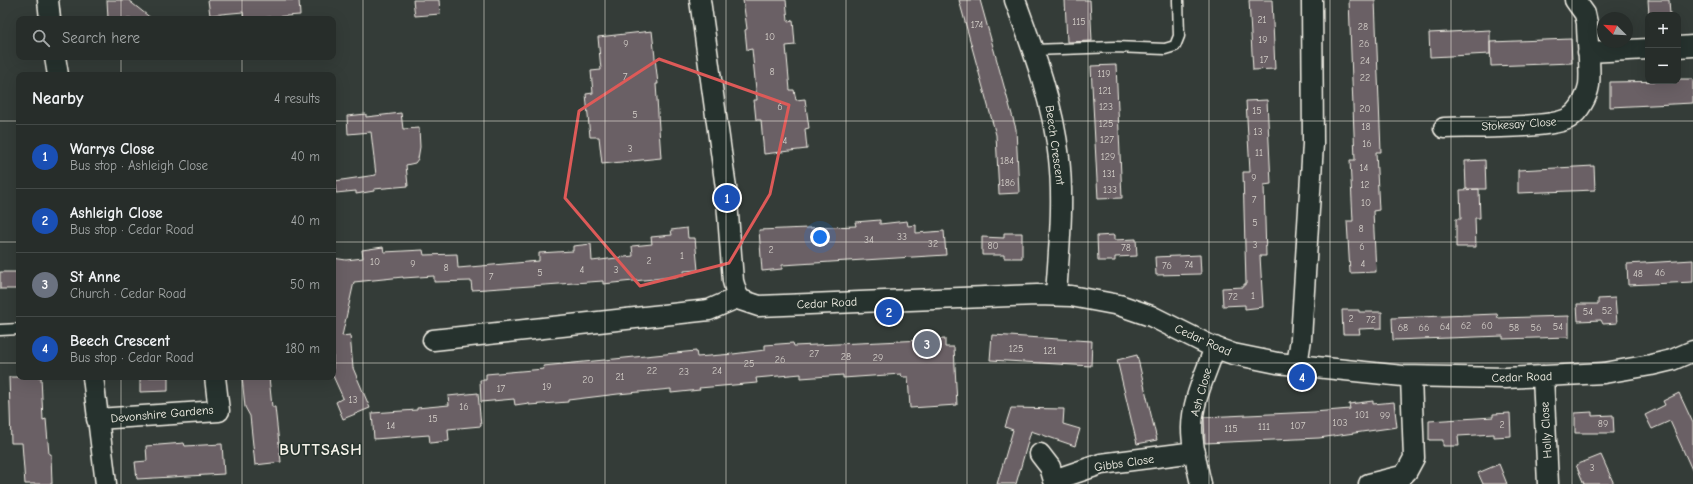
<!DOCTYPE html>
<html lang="en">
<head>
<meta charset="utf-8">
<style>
  body { margin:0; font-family:"Comic Neue",sans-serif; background:#2f3532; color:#f1f3f6 }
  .controls { position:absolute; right:12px; top:12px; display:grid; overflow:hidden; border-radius:8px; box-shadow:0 4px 16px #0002 }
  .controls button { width:36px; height:36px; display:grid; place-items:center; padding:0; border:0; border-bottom:1px solid #434947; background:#272d2a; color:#f1f3f6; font:20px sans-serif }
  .compass { position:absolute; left:1597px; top:12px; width:36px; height:36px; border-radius:50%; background:#272d2a; box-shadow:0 4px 16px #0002; rotate:294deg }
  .you { position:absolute; left:820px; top:237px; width:14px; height:14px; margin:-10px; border:3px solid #fff; border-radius:50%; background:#1a73e8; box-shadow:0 0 0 6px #1a73e833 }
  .badge { display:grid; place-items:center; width:26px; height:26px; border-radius:50%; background:#d6ab8b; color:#fff; font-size:13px; font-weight:700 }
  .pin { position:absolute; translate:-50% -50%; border:2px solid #fff; box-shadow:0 1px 4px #0006 }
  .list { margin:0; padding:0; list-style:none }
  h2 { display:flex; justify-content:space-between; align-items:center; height:52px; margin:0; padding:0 16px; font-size:17px }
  h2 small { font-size:13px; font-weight:400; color:#a4a8a8 }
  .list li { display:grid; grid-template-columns:26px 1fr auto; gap:12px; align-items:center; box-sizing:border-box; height:64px; padding:0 16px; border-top:1px solid #434947 }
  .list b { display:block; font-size:15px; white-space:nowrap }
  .list p { margin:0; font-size:13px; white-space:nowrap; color:#a4a8a8 }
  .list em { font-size:13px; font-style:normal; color:#a4a8a8 }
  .icon { flex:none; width:22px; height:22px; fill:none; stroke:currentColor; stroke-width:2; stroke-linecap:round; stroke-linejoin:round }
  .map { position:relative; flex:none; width:1693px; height:484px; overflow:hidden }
  .search { position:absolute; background:#272d2a; box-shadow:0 4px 16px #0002; left:16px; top:16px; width:320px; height:44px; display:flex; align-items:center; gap:10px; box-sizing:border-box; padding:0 14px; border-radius:8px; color:#a4a8a8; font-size:15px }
  .panel { position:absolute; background:#272d2a; box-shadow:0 4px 16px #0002; left:16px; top:72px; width:320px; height:308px; border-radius:8px }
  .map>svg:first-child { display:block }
  .building { fill:#6b6065; stroke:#f4f1e8 }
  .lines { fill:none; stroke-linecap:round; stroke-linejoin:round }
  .service-casing { stroke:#f4f1e8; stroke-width:13 }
  .minor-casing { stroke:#f4f1e8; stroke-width:23 }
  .service { stroke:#26332d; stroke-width:10 }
  .minor { stroke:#26332d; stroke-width:20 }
  .marked { fill:none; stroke:#de5a58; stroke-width:3; stroke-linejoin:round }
  .grid { fill:none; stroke:#f4f1e8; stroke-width:1; stroke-opacity:0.55 }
  .labels { text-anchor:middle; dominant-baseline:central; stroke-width:3; stroke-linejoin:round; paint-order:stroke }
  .number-label { font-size:10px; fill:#d2cdc7 }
  .street-label { font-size:12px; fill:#f4f1e8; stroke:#26332d }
  .district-label { font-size:16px; font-weight:bold; letter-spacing:1px; fill:#f4f1e8; stroke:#26332d }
</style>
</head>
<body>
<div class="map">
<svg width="1693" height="484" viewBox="0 0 1693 484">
  <rect width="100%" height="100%" fill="#343c38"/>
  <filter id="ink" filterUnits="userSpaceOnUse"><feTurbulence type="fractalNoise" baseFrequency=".025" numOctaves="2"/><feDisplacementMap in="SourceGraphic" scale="8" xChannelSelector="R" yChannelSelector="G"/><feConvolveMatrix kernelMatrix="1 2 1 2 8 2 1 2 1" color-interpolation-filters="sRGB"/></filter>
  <g filter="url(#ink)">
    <!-- building -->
    <path class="building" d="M107,0H128L152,19H108Z
      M208,0H299L300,15L244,19L243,12L210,15Z
      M413,0H439L440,14L415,16Z
      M743,0H786L788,21L793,20L795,45L786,46L790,90H794L796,100L805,99L809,128L805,129L807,149L764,154L761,120H756L754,100H757L752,49L747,50L745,30L747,29Z
      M959,0H980L1016,129L1019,193L999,194L996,135Z
      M1065,0H1090L1092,41L1067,42Z
      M1249,0H1272L1275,69L1253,70Z
      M1349,0H1375L1381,152H1376L1379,210L1373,211L1376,272L1350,273L1347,221H1353L1350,160H1355Z
      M1648,0H1669L1670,15H1649Z
      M1490,30V54L1430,57L1429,33Z
      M652,31L658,84H656L661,158L602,164L599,137H590L586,94L593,93L591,71L601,70L598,37Z
      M1571,39L1572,63L1491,66L1490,42Z
      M1116,65L1122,198L1098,199L1091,66Z
      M1678,79H1693V103L1610,107V82L1678,81Z
      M1267,100L1271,184L1264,185L1266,256H1260L1263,307L1245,309V305L1223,306L1222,288L1244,287V284H1246L1243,172H1250L1246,101Z
      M401,113L403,129L419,128L420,147L418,159L415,163L406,165L408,186L374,189V191L356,194V191L336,193L335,181L376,175L371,132L348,134L347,116L366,114V117Z
      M1485,160L1486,189H1466L1465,161Z
      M1594,166L1595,190L1518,193V170Z
      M1479,189L1480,218H1475L1476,247H1456V219H1461L1460,190Z
      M880,220V224L907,221L908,226L916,225V233L944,231L946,255L782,265V269L762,271L759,230L856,226L855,222Z
      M687,228L688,238H695L698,270L684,271V276L603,284V281L472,290L471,281L434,282V276L403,278V277L354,282L342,336L350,335L353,368L370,408L343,419L336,402L343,398L333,376V258L346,260L363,258L362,250L383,247L384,252L423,250L424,255L457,254L458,268L539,261V253L573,251V246L591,244L592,261L633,256L632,246L652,244L651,237L672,235L671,230Z
      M1004,233H1022V258H1004V255H982V237L1004,238Z
      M1114,235V240L1136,239L1137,256L1115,257V261H1098L1097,236Z
      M1200,255L1201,274L1156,275L1155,257Z
      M1693,260V282L1628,285L1627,264Z
      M0,272H17V289H0Z
      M1615,298L1617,323L1603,324L1601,320L1578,321L1577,304H1598V299Z
      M1342,310H1359V312H1382V328L1359,329L1360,334H1343Z
      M1497,314L1498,318L1569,316V337L1503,339V336L1393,340L1392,318Z
      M992,335L1092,341L1091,366L990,360Z
      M945,339V347H954L957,405L910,408L908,377H902L901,374L843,378V375L801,378V374L756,378L757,383L699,388L700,390L671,393V389L618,394L568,400V402L529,405V403L515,405L514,399L481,402L480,380H486V374L544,369L543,366L696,351L697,357L733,354L765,350V345L793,343L794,346Z
      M1137,355L1157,440L1137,444L1117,360Z
      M9,377H41L43,420L46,419L49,454H51L52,484H25L22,443H11Z
      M140,377H168V391L140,392Z
      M242,377H269L272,407H275L281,462L255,465L250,416L245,407Z
      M478,393L481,426L448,429L449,441L430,443L429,435L374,439L372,413L417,410V408L449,405L448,396Z
      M1679,393L1693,423V472L1670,421L1652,429L1645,415L1665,405L1663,401Z
      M1373,401V404L1394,402L1397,427L1319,438L1205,443L1204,417L1314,412L1350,409L1349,404Z
      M1011,408L1064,409L1063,424L1080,429L1075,446L1031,431L1016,484H997L1013,430L1005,427Z
      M1592,412V416L1613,415L1614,433H1575V413Z
      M1510,413L1511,436L1494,437V434L1458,436L1459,446H1443V440H1429V421L1493,417V414Z
      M184,443L185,446L222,444L224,474L137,479L135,462L147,461L146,446Z
      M1601,455L1614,484H1584L1576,465Z
      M1499,464L1507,484H1483L1478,473Z"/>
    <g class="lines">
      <defs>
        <path id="service" d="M1034,50L1115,47L1165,49L1175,46L1179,36L1178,0
          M0,330L19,329"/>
        <path id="minor" d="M48,0L50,19
          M700,0L726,188L733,281L737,295L741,300L759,306L1037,295L1071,296L1119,305L1151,316L1211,346L1233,354L1277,363L1403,376L1505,378L1604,373L1651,365L1672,360L1693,351
          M1015,0C1034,52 1053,103 1059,158C1064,203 1059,249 1056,295
          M1678,47L1693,46
          M1588,52L1648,49
          M55,57L58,75
          M1444,128C1468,127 1552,129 1569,118C1580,111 1587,97 1589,85C1591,68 1587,41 1587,23L1585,14L1575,0
          M433,340L709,310L739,297
          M1297,365L1301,339L1313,144L1312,0
          M1543,376L1548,484
          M93,377L106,484
          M97,419L219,411L215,377
          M1040,454L1050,467L1055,484
          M1054,480L1101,464L1195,452
          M1201,484C1197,466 1192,447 1192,428C1192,401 1206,373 1215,347
          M1369,484L1402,476L1407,471L1414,458L1411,377"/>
      </defs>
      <!-- service casing -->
      <use href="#service" class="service-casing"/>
      <!-- minor casing -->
      <use href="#minor" class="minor-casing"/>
      <!-- service -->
      <use href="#service" class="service"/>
      <!-- minor -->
      <use href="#minor" class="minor"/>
    </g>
  </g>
  <!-- marked area -->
  <path class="marked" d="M659,59L789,105L770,194L729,263L640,286L565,198L579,111Z"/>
  <!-- grid -->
  <path class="grid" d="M121,0V19M242,0V19M363,0V484M484,0V484M605,0V484M726,0V484M846,0V484M967,0V484M1088,0V484M1209,0V484M1330,0V484M1451,0V484M1572,0V484M121,57V75M242,57V75M0,121H19M333,121H1693M0,242H19M333,242H1693M0,363H19M333,363H1693M121,377V484M242,377V484"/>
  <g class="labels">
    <!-- number labels -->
    <g class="number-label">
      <text x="1262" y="20">21</text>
      <text x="1079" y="22">115</text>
      <text x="977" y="25">174</text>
      <text x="1363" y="27">28</text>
      <text x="770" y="37">10</text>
      <text x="1263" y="40">19</text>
      <text x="626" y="44">9</text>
      <text x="1364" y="44">26</text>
      <text x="1264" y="60">17</text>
      <text x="1365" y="61">24</text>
      <text x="772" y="72">8</text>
      <text x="1104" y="74">119</text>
      <text x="625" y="77">7</text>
      <text x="1365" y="78">22</text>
      <text x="1105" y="91">121</text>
      <text x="780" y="107">6</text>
      <text x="1106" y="107">123</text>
      <text x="1365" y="109">20</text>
      <text x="1257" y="111">15</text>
      <text x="635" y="115">5</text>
      <text x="1106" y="124">125</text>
      <text x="1366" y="127">18</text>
      <text x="1258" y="132">13</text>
      <text x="1107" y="140">127</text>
      <text x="785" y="141">4</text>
      <text x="1367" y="144">16</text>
      <text x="630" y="149">3</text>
      <text x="1259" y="153">11</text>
      <text x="1108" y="157">129</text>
      <text x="1007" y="161">184</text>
      <text x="1364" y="168">14</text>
      <text x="1109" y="174">131</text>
      <text x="1254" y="178">9</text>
      <text x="1008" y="183">186</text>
      <text x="1365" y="185">12</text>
      <text x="1110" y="190">133</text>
      <text x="1254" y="200">7</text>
      <text x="1366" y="203">10</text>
      <text x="1255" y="223">5</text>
      <text x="1361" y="229">8</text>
      <text x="902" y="237">33</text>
      <text x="869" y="240">34</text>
      <text x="933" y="244">32</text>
      <text x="1255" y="245">3</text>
      <text x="993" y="246">80</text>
      <text x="1362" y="247">6</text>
      <text x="1126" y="248">78</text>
      <text x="771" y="250">2</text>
      <text x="682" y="256">1</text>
      <text x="649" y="261">2</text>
      <text x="375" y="262">10</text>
      <text x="413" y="264">9</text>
      <text x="1363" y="264">4</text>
      <text x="1189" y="265">74</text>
      <text x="1167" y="266">76</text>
      <text x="446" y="268">8</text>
      <text x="582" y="270">4</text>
      <text x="616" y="270">3</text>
      <text x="540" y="273">5</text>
      <text x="1660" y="273">46</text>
      <text x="1638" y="274">48</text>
      <text x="491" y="277">7</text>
      <text x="1253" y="296">1</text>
      <text x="1233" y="297">72</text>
      <text x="1607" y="311">52</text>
      <text x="1588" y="312">54</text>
      <text x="1351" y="319">2</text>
      <text x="1371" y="320">72</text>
      <text x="1466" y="326">62</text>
      <text x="1487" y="326">60</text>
      <text x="1445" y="327">64</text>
      <text x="1558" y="327">54</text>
      <text x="1403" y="328">68</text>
      <text x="1424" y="328">66</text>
      <text x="1514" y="328">58</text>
      <text x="1536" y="328">56</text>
      <text x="1016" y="349">125</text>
      <text x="1050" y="351">121</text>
      <text x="814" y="354">27</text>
      <text x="846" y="357">28</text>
      <text x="878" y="358">29</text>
      <text x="780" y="360">26</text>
      <text x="749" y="364">25</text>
      <text x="652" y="371">22</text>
      <text x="717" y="371">24</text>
      <text x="684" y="372">23</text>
      <text x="620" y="377">21</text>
      <text x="588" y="380">20</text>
      <text x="547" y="387">19</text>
      <text x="501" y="389">17</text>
      <text x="353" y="400">13</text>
      <text x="464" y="407">16</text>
      <text x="1362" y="415">101</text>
      <text x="1385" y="416">99</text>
      <text x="433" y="419">15</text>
      <text x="1340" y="423">103</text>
      <text x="1603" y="424">89</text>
      <text x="1502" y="425">2</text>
      <text x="391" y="426">14</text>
      <text x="1298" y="426">107</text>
      <text x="1264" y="427">111</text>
      <text x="1231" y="429">115</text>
      <text x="1592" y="468">3</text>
    </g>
    <!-- street labels -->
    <g class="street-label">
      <text transform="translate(1519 124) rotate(-4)">Stokesay Close</text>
      <text transform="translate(1055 145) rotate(82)">Beech Crescent</text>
      <text transform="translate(827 303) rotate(-3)">Cedar Road</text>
      <text transform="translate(1203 340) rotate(24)">Cedar Road</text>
      <text transform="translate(1522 377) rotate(-2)">Cedar Road</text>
      <text transform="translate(1201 392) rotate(-74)">Ash Close</text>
      <text transform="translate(162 414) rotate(-5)">Devonshire Gardens</text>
      <text transform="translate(1546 430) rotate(-93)">Holly Close</text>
      <text transform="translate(1124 463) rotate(-8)">Gibbs Close</text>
    </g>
    <!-- district labels -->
    <g class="district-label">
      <text x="321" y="450">BUTTSASH</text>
    </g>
  </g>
</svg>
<div class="controls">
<button>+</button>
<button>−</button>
</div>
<svg class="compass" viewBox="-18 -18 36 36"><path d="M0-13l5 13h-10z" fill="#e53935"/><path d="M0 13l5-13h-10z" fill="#a4a8a8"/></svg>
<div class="you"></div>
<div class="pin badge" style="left:727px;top:198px;background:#1a4fb4">1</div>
<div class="pin badge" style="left:889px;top:312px;background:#1a4fb4">2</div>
<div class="pin badge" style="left:927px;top:344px;background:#6b7280">3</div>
<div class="pin badge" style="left:1302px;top:377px;background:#1a4fb4">4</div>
<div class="search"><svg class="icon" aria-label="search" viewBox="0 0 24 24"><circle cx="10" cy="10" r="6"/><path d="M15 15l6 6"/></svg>Search here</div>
<section class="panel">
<h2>Nearby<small>4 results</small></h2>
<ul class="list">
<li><span class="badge" style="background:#1a4fb4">1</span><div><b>Warrys Close</b><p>Bus stop · Ashleigh Close</p></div><em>40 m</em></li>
<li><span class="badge" style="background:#1a4fb4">2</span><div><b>Ashleigh Close</b><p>Bus stop · Cedar Road</p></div><em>40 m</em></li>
<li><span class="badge" style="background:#6b7280">3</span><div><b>St Anne</b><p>Church · Cedar Road</p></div><em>50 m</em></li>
<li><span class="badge" style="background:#1a4fb4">4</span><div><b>Beech Crescent</b><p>Bus stop · Cedar Road</p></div><em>180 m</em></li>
</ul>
</section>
</div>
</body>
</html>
